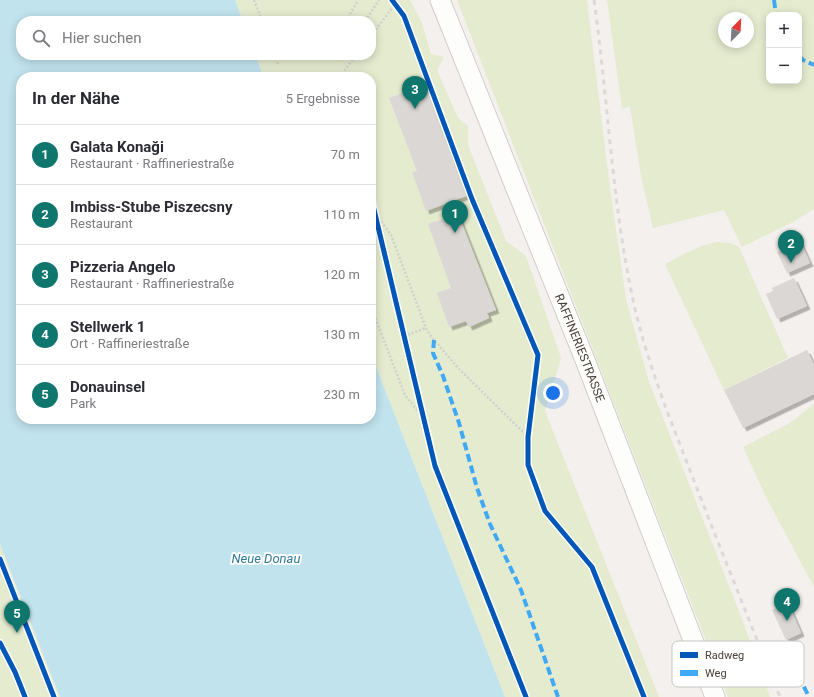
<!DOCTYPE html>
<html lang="de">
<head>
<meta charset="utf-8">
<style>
  body { margin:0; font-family:Roboto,sans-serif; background:#f7f7f7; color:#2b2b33 }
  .controls { position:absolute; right:12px; top:12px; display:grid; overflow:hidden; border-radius:8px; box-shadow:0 2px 10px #0003 }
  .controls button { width:36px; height:36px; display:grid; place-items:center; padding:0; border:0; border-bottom:1px solid #e1e1e2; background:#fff; color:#2b2b33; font:20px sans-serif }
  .compass { position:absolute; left:718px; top:12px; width:36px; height:36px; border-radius:50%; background:#fff; box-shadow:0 2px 10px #0003; rotate:24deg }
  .you { position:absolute; left:553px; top:393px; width:14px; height:14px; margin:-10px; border:3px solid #fff; border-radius:50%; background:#1a73e8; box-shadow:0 0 0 6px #1a73e833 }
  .badge { display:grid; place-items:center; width:26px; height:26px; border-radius:50%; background:#0f766e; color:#fff; font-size:13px; font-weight:700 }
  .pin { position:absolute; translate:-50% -33px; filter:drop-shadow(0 1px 2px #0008) }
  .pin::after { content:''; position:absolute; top:21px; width:14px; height:12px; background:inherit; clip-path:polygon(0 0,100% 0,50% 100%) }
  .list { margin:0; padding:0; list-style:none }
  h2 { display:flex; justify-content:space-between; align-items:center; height:52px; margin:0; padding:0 16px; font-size:17px }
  h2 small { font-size:13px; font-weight:400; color:#7c7c81 }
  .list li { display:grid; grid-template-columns:26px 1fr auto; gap:12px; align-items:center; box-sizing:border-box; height:60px; padding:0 16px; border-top:1px solid #e1e1e2 }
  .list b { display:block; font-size:15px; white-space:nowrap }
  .list p { margin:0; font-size:13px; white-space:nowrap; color:#7c7c81 }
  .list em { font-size:13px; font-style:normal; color:#7c7c81 }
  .icon { flex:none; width:22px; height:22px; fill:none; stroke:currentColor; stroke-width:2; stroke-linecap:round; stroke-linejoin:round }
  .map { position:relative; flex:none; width:814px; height:697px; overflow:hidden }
  .search { position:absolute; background:#fff; box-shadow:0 2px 10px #0003; left:16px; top:16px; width:360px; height:44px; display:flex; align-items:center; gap:10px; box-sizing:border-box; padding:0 14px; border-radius:16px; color:#7c7c81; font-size:15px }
  .panel { position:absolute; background:#fff; box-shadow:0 2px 10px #0003; left:16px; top:72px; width:360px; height:352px; border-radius:16px }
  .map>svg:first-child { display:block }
  .green { fill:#e4ebcf; fill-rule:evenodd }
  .water { fill:#c1e3ee }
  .building { fill:#dbd7d4; filter:url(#shadow) }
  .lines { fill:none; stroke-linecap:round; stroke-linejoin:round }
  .minor-casing { stroke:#d1cecb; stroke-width:21 }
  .path { stroke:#d3d0cc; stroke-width:2.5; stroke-dasharray:2 2; stroke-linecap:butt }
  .minor { stroke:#fdfdfc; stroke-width:19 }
  .rail { stroke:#dadad9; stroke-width:3; stroke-dasharray:5 5; stroke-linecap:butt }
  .quiet { stroke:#3fa9f5; stroke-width:4; stroke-dasharray:8 4; stroke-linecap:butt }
  .cycleway-casing { stroke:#fff; stroke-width:8 }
  .cycleway { stroke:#0057b8; stroke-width:5 }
  .labels { text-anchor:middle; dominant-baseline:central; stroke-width:4; stroke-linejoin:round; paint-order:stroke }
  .street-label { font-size:12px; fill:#494139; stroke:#fff }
  .water-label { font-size:13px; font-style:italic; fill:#307c9a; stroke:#fff }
  .key { fill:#fff; stroke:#c8c6c4; stroke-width:1 }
  .key-label { font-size:11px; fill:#494139 }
</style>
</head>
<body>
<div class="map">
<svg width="814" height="697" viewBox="0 0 814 697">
  <defs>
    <filter id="shadow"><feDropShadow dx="3.5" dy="3.5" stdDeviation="0" flood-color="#0004"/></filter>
  </defs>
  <rect width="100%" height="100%" fill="#f3f0ed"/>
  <!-- green -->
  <path class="green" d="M235,0H410L422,23L431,54L444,57L437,70L458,118L468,126V145L506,241L526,256L561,358L545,411L659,697H505L371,354V77H264L255,55H371V21H243Z
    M457,0H587L609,181L626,299L649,382L742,619L770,697H728Z
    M607,0H814V209L793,222L742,247L724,210L653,228L641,176L630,106L622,109ZM769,15H799V81H769ZM724,18H748V42H724Z
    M717,242L730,243L739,247L788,358L724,390L665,264C682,255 698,246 717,242Z
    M814,404V587L767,499L743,447L790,423Z
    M0,544L60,697H0Z"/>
  <!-- water -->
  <path class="water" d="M0,0H235L243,21H21V55H255L264,77H21V419H371V354L505,697H60L0,544Z"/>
  <!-- building -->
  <path class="building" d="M425,85L466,196L426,211L412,172L417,171L389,98Z
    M458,214L496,310L487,313L489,318L469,327L466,321L449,327L437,293L451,288L428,224Z
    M800,241L810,263L787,273L777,252Z
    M794,278L807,306L777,319L766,294L773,291L772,288Z
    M807,350L814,365V394L743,428L724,390Z
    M788,603L801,633L786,640L772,610Z"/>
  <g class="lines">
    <defs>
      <g id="minor">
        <path id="s1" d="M440,0L585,360L715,697"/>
      </g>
    </defs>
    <!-- minor casing -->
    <use href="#minor" class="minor-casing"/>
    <!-- path -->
    <path class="path" d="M254,0L262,21
      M346,21L358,0
      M365,21L379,0
      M371,36L395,4
      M274,55L278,64
      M338,60L341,55
      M342,74L356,55
      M371,214L375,212L391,235L426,328L430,335L458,368L528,437
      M371,307L405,395L424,419
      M404,336L426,328
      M371,364L375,363"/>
    <!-- minor -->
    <use href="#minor" class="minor"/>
    <!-- rail -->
    <path class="rail" d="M594,0C608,100 612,202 633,300C646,360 669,416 691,473C720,548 750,622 780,697"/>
    <!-- quiet -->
    <path class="quiet" d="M774,0L776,15
      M799,56L803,60L814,65
      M434,340L433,353L443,376L459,423L477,488L490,524L521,590L558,697
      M785,643L786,651L809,697"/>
    <defs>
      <path id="cycleway" d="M392,0L404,16L472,199L538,355L528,437V465L545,511L592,567L644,697
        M371,197L435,466L526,697
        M0,559L54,697
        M0,643L15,672L25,697"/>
    </defs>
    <!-- cycleway casing -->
    <use href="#cycleway" class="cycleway-casing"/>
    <!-- cycleway -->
    <use href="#cycleway" class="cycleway"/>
  </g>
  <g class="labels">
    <!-- street labels -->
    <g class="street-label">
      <text stroke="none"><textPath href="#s1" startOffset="375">RAFFINERIESTRASSE</textPath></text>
    </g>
    <!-- water labels -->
    <g class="water-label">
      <text x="266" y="558">Neue Donau</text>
    </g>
  </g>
  <!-- legend -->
  <rect x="672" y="641" width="132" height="46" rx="6" class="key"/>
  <rect x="680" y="652" width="18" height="6" fill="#0057b8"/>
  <rect x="680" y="670" width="18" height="6" fill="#3fa9f5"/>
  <g class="key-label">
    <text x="705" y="659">Radweg</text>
    <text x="705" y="677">Weg</text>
  </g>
</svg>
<div class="controls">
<button>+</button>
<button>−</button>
</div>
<svg class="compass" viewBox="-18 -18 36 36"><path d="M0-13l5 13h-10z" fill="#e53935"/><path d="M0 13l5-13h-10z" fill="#7c7c81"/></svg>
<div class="you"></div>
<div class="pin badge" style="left:455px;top:233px">1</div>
<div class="pin badge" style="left:791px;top:263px">2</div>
<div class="pin badge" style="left:415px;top:109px">3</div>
<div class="pin badge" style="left:787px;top:621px">4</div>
<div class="pin badge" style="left:17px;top:633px">5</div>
<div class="search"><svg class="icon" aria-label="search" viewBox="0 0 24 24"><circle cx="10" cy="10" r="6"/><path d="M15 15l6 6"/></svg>Hier suchen</div>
<section class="panel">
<h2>In der Nähe<small>5 Ergebnisse</small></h2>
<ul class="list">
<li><span class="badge">1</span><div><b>Galata Konaği</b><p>Restaurant · Raffineriestraße</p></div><em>70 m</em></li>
<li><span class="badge">2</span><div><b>Imbiss-Stube Piszecsny</b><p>Restaurant</p></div><em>110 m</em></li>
<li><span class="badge">3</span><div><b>Pizzeria Angelo</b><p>Restaurant · Raffineriestraße</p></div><em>120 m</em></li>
<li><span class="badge">4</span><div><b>Stellwerk 1</b><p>Ort · Raffineriestraße</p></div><em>130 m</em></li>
<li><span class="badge">5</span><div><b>Donauinsel</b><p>Park</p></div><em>230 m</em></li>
</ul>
</section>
</div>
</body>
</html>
